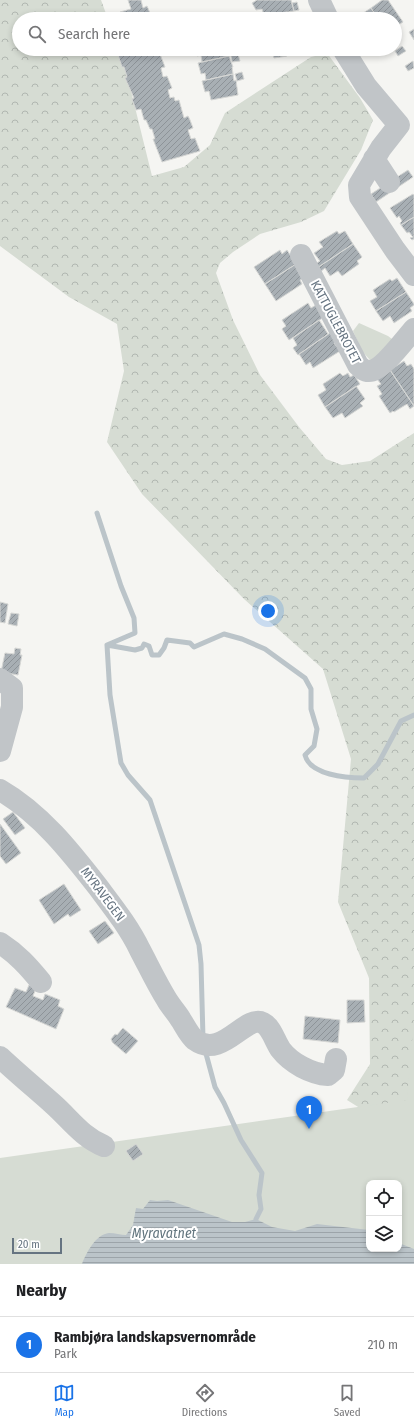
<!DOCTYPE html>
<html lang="en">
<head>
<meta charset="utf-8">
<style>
  body { margin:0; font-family:"Fira Sans Condensed",sans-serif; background:#f6f6f6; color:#202124 }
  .controls { position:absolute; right:12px; bottom:12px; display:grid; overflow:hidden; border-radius:8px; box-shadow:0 2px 6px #0003 }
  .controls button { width:36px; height:36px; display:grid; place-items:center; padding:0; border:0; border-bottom:1px solid #e0e0e0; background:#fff; color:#202124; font:20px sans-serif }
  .scale { position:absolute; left:12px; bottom:10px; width:50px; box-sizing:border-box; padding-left:4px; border:2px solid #667481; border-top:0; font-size:11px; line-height:14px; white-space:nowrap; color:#667481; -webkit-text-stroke:3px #fff; paint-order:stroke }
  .you { position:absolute; left:268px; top:611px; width:14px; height:14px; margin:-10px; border:3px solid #fff; border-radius:50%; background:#1a73e8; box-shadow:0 0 0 6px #1a73e833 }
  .badge { display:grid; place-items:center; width:26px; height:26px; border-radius:50%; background:#1a73e8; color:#fff; font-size:13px; font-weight:700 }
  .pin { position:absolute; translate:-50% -33px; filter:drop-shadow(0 1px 2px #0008) }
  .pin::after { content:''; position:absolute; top:21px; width:14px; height:12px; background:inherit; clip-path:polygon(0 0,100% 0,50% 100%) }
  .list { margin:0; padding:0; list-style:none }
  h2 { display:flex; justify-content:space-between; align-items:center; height:52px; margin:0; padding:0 16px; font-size:17px }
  h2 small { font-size:13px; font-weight:400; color:#757577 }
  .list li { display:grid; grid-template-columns:26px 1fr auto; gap:12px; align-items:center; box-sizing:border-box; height:56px; padding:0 16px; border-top:1px solid #e0e0e0 }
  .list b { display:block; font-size:15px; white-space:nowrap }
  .list p { margin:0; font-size:13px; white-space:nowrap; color:#757577 }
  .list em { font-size:13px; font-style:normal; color:#757577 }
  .icon { flex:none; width:22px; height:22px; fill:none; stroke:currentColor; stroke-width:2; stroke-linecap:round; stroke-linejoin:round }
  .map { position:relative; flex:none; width:414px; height:1264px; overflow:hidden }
  .search { position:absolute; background:#fff; box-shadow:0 2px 6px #0003; left:12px; right:12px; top:12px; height:44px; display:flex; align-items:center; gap:10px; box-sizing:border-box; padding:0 14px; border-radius:22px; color:#757577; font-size:15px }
  .sheet { height:108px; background:#fff }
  nav { display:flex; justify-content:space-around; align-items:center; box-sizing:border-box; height:56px; border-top:1px solid #e0e0e0; background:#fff; font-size:11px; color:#757577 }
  nav a { display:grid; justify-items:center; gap:2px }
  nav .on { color:#1a73e8 }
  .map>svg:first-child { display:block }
  .forest { fill:url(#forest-crowns) }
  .green { fill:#d6dcd3; fill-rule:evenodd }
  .water { fill:url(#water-rules) }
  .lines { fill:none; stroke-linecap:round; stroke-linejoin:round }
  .stream { stroke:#bbc4c9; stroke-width:5 }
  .building { fill:url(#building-hatch); stroke:#d6d7d5 }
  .minor { stroke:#c1c5c8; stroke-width:22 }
  .labels { text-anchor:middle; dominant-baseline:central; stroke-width:4; stroke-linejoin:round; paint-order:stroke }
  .street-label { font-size:13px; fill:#667481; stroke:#fff }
  .water-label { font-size:14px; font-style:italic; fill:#62757e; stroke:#fff }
</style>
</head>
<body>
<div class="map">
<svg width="414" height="1264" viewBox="0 0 414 1264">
  <defs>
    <pattern id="forest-crowns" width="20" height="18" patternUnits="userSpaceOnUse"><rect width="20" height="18" fill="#d6dcd3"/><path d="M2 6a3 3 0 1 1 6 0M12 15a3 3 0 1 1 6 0" fill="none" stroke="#b1b7b1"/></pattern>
    <pattern id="water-rules" width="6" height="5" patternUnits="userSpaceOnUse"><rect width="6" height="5" fill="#bbc4c9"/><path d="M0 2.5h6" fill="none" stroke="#9ca4a9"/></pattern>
    <pattern id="building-hatch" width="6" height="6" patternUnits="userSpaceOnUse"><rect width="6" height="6" fill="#a8afb4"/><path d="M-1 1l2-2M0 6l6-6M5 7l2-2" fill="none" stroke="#8d9398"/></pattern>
  </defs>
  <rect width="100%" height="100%" fill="#f5f5f2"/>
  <!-- forest -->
  <path class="forest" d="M0,0H101L108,19H19V49H119L126,71L152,176L184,167L210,145L225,113L311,57L327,53L360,98L373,120L361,150L324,211L301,222L260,234L233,252L220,263L216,273L233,320L260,375L299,427L326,459L342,465L370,461L414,433V1142L347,1100L370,1064L369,978L338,902L351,759L323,669L244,599L142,494L107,442L124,371L117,324L69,297L0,246Z"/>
  <!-- green -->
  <path class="green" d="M359,323L388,336L396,342L375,359L370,360L362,351L353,331Z
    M414,1018V1264H0V1158L407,1100ZM369,1183H399V1249H369Z"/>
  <!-- water -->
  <path class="water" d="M150,1200L157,1201L168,1200L232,1222H245L256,1219L272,1227L295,1231L317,1224L369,1230V1249H399V1243L414,1249V1264H82C86,1253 96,1234 109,1233C115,1233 121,1235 126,1235L133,1225L136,1208L143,1209Z"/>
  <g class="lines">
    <!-- stream -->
    <path class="stream" d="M97,513L121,586L134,618L135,633L107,645
      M203,1038L201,964L199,945L150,800L128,775L121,763L110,695L107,645L135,650L142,648L144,644L149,646L152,655H159L164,648L167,640L190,643L194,647L224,634L242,639L265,649L305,678L311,689V709L317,729L314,746L305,755C310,775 346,778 364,778L378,764L401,721L414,715
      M205,1050L215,1087L224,1103L241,1140L262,1173L259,1195L261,1209L256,1219"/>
  </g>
  <!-- building -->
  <path class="building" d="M128,0H141L143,8L147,6L150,13L146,15L147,19H123L120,12L131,9Z
    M257,0H291L294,11L264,16L262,9L256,10L252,3Z
    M382,0H388L403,22L395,27V19H378L371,8Z
    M297,2L299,10L294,11L292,3Z
    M371,8L378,19H354Z
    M287,12L289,19H257L256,17Z
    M414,29V40L409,32Z
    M402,46L406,51L398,56L395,51Z
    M116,49H155L157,55L160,54L165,67L161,68L163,77L167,76L172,88L168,90L170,98L174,97L175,101L179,100L184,118L188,116L190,120L193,128L188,130L191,139L195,138L200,151L162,162L153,139H155L152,129H150L146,120H144L141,109L136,110L132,99L134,98L125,78L127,77L124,67H122Z
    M195,49H228L229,56L202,62L201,55L197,56Z
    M266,49H294L295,50L286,52L287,56L274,58L273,54L267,55Z
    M238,54L240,61L232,62L231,56Z
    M229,56L233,67H232L233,74L206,80L205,73L201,74L198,63Z
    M413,61L414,68L408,71L405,66Z
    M242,72L244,79L237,81L235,74Z
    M233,74L234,81L236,80L238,95L211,100L209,91L205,92L202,81Z
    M408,170L413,177L376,202L371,194Z
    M413,194L414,195V217L401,225L400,223L402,221L399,216L397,218L390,208Z
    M414,217V239L412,240L410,238L413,237L409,232L407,233L401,225Z
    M337,231L339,234L345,231L353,244L317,268L315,264L320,261L314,253L323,247L319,242Z
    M353,244L362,257L357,261L359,264L342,276L338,271L330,276L325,268L320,272L317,268Z
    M280,250L282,254L287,250L296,264L265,284L254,267Z
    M296,264L305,277L300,280L302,284L276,301L265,284Z
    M397,278L406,292L376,311L370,301L377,297L373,290L390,279L392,281Z
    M406,292L414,304V305L410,308L412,311L394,323L390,316L383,321L376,311Z
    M308,303L311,308L316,305L324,317L289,340L282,329L286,326L282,320Z
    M319,320L328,334L298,355L293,348L297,345L293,338Z
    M333,331L339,339L334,343L340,351L313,368L310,362L306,365L299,354Z
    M404,361L407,366L411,364L414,369V406L390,370Z
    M390,370L414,406L410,409L407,404L394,412L393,411L390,413L379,396L382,394L377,386L381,384L377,379Z
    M340,373L343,376L348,373L350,377L354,375L360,384L325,407L318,395L326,390L323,384Z
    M356,386L365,399L360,403L363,406L345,418L342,413L333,418L325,407Z
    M0,602L8,604L5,623L0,622Z
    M11,613L19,614L17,626L8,624Z
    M15,648L21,649L20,655H22L18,675L1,672L5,653L14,654Z
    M13,812L25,828L15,835L3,819Z
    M0,824L21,853L6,864L0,856Z
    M64,884L81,910L70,917L68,914L54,924L39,900Z
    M105,921L114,933L98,944L89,931Z
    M29,985L36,988L33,996L43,1000L45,994L60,1000L58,1006L64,1009L56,1029L6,1007L15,988L26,992Z
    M347,1000H364L365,1022L347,1023Z
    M305,1016L340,1020L338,1043L303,1039Z
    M123,1028L138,1041L126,1054L112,1042V1041L111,1039L115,1034L117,1035Z
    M136,1144L143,1154L133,1161L126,1151Z"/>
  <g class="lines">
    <!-- minor -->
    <path class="minor" d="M319,0L328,19
      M343,49L366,86L399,125L381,148L359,185L360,197L395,250L414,275
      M374,159L389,182
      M301,255L358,365C361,368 364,371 369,371C382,371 405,339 414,329
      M0,679L12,688V707L0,751
      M0,790C40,813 70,851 98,887C113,907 129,927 140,950C149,967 157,984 167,1000C171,1007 177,1013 181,1020C185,1026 189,1035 195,1040C222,1060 245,1014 263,1023C272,1028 275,1042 281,1050C291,1063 311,1074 328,1075L334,1070L336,1059
      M0,943C17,954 28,966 41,982
      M0,1057C17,1073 35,1088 53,1104C70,1119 82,1137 104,1146"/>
  </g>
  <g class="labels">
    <!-- street labels -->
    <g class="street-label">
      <text transform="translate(336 322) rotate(62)">KATTUGLEBROTET</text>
      <text transform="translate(103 894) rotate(53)">MYRAVEGEN</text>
    </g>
    <!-- water labels -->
    <g class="water-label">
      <text x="164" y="1233">Myravatnet</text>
    </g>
  </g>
</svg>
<div class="controls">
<button><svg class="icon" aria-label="locate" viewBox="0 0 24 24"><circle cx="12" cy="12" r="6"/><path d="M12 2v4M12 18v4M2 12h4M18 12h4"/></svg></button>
<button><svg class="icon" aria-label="layers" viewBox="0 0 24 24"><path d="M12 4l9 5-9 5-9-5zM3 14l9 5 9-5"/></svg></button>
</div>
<div class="scale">20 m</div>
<div class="you"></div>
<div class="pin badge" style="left:309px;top:1129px">1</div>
<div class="search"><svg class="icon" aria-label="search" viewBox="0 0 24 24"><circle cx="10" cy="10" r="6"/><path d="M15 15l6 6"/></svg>Search here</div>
</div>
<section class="sheet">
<h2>Nearby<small></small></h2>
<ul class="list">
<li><span class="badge">1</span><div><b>Rambjøra landskapsvernområde</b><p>Park</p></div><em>210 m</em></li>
</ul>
</section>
<nav>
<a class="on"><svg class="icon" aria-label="map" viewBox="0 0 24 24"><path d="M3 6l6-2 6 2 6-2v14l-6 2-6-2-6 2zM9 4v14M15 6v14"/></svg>Map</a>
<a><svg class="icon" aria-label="directions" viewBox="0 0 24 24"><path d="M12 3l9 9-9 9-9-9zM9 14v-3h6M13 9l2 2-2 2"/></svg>Directions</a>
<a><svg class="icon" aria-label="saved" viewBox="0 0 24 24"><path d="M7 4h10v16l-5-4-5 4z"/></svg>Saved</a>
</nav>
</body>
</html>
